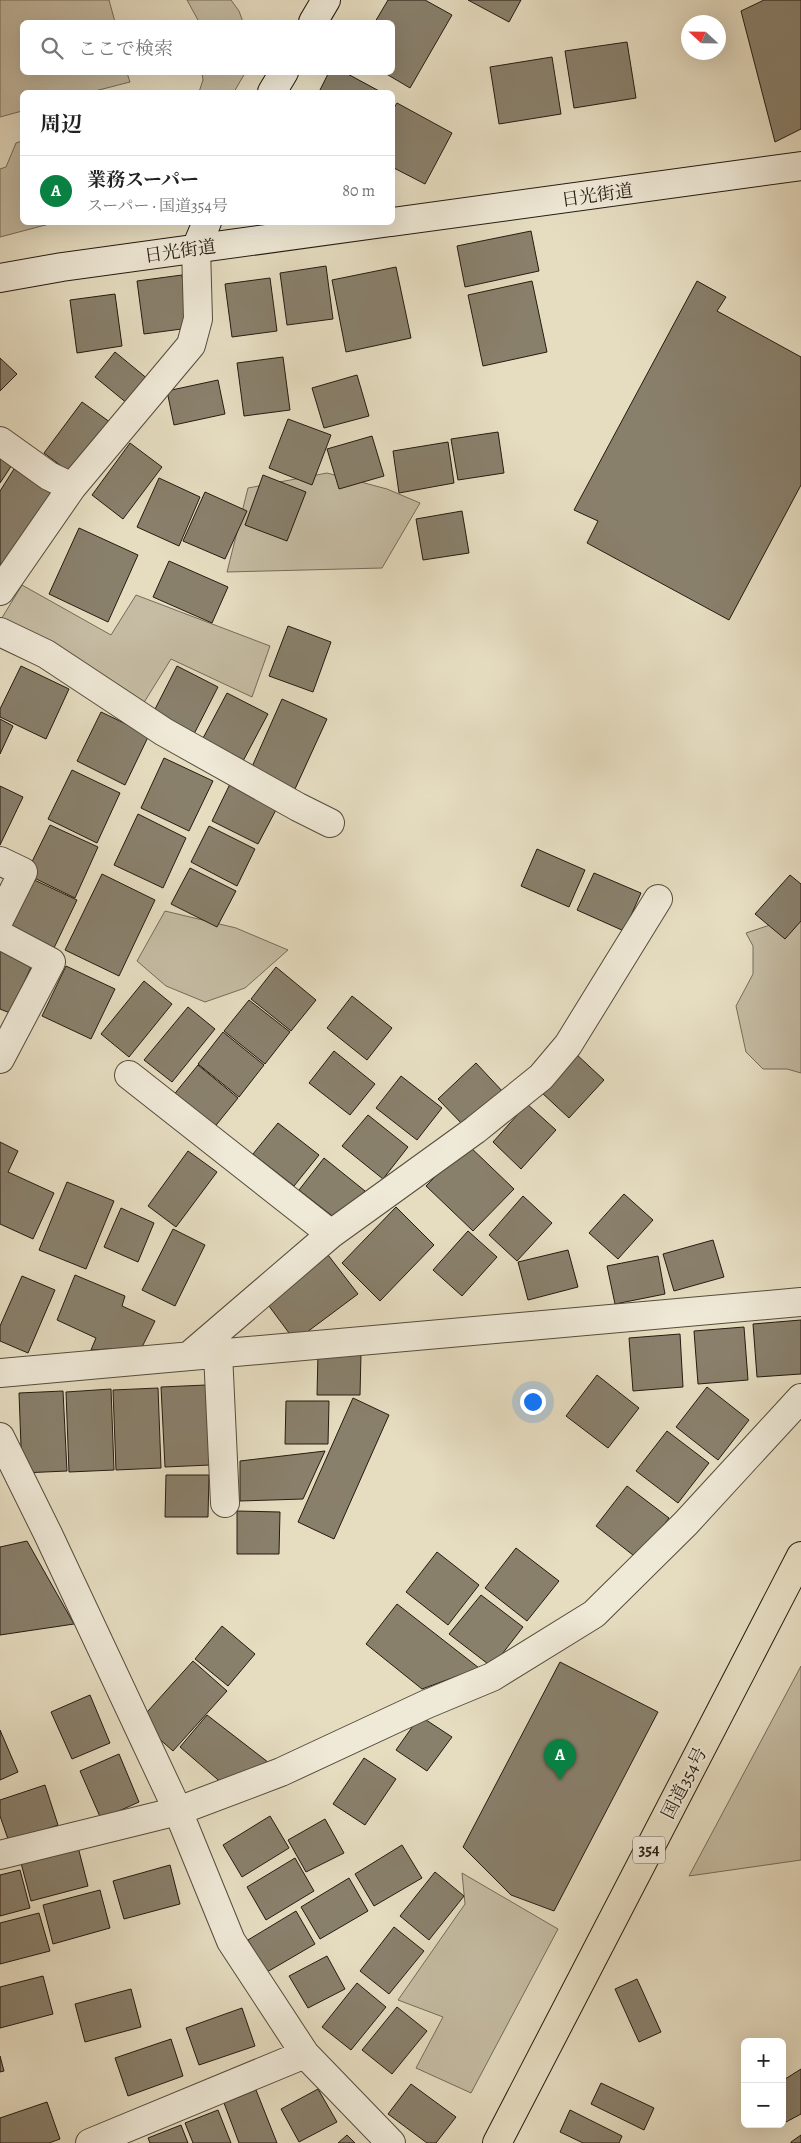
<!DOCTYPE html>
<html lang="ja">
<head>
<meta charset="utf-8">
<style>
  body { margin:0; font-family:Alegreya,"Noto Serif JP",serif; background:#f2f2f2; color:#222 }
  .controls { position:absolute; right:15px; bottom:15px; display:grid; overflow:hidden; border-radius:8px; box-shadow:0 5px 20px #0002 }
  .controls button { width:45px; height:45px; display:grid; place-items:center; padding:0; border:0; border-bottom:1px solid #e0e0e0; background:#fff; color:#222; font:25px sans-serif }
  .compass { position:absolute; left:681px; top:15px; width:45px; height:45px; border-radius:50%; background:#fff; box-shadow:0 5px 20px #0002; rotate:292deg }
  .you { position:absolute; left:532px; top:1401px; width:18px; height:18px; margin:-12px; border:4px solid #fff; border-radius:50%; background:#1a73e8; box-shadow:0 0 0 8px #1a73e833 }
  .badge { display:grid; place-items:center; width:32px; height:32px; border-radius:50%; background:#0b8043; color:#fff; font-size:16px; font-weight:700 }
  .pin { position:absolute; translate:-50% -41px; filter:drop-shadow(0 1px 2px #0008) }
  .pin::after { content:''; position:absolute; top:26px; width:18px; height:15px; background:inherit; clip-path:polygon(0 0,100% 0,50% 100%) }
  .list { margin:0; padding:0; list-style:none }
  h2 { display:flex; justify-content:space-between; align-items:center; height:65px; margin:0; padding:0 20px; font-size:21px }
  h2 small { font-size:16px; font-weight:400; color:#767676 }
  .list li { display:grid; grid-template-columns:32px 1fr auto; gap:15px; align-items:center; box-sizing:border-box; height:70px; padding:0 20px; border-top:1px solid #e0e0e0 }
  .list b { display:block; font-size:19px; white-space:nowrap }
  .list p { margin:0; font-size:16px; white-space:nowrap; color:#767676 }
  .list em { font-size:16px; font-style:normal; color:#767676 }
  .icon { flex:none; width:28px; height:28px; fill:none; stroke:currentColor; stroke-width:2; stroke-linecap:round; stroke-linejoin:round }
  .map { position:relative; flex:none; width:801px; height:2143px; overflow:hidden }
  .search { position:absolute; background:#fff; box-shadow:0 5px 20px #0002; left:20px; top:20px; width:375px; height:55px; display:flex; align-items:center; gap:12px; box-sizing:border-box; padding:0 18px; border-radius:8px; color:#767676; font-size:19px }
  .panel { position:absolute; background:#fff; box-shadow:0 5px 20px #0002; left:20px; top:90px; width:375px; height:135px; border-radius:8px }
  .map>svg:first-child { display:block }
  .green { fill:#c5bca3; stroke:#746c5a }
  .building { fill:#89806c; stroke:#241b10 }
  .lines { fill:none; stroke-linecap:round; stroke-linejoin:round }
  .street-casing { stroke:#544c3c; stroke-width:30 }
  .secondary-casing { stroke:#241b10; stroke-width:30 }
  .highway-casing { stroke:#241b10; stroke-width:30 }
  .street { stroke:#efe9d7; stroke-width:28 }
  .secondary { stroke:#efe9d7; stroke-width:28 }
  .highway { stroke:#e6ddc1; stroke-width:28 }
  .labels { text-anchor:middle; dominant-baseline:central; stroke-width:4; stroke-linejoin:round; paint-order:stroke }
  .shield { fill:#efe9d7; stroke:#61594c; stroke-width:1 }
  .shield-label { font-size:16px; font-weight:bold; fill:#241b10 }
  .street-label { font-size:18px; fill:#241b10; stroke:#efe9d7 }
</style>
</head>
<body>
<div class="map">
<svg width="801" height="2143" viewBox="0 0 801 2143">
  <rect width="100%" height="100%" fill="#e6ddc1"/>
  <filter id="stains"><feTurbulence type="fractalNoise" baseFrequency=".004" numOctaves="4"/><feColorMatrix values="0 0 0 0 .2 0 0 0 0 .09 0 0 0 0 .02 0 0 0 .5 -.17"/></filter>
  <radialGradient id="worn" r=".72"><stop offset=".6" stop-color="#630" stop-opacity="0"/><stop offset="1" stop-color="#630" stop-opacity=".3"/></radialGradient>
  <!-- green -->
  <path class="green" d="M0,0H109L115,22H22V72L127,73L130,82L91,92H22V111L0,117Z
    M187,0H231L239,11L243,22H199Z
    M202,73V72L245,73L234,92H199L203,80Z
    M22,141V222L53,223L0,237V169L6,167L16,143Z
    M327,473L387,489L420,503L382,568L227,572L248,488Z
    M22,585L111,635L136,595L270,646L252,697L171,659L143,704L0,621Z
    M165,911L236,928L288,950L245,988L205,1002L166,986L137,961Z
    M797,916H801V1073L787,1069H763L746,1052L736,1006L753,974V946L746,933Z
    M801,1666V1860L689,1876Z
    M462,1873L558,1929L471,2093L416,2068L443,2017L398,2000L465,1904Z"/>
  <!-- building -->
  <path class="building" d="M388,0H425L452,15L410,88L383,72H392V22H375Z
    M468,0H521L509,22Z
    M764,0H801V129L775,142L741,11Z
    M627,42L636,98L574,108L565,51Z
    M552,57L561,114L499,124L490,67Z
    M329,72H344L381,92H319Z
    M397,103L452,133L425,184L392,167V111Z
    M531,231L539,271L465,287L457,246Z
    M326,266L333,319L287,325L280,273Z
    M396,267L411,338L346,352L332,280Z
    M182,275L189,328L144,334L137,281Z
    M270,278L277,331L232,337L225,284Z
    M532,281L547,352L483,366L468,295Z
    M697,281L726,297L717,311L801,357V485L729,620L587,543L598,521L574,510Z
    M115,294L122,346L77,353L70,300Z
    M115,352L149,380L128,404L95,377Z
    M283,357L290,410L244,416L237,363Z
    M0,358L17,374L0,391Z
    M357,375L369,416L324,428L312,388Z
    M218,380L225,414L174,425L167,391Z
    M82,402L114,425L76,477L44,453Z
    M288,419L331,435L312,485L269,468Z
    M498,432L504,473L458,480L451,439Z
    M372,436L384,476L339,489L327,449Z
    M448,442L454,483L399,493L393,451Z
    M130,443L162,467L123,519L92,495Z
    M0,457L12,465L0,483Z
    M14,469L54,495L0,570V491Z
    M263,475L306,492L287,541L245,525Z
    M159,478L200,497L179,546L137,527Z
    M205,492L247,511L225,559L183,541Z
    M462,511L469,553L423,560L416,519Z
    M79,528L138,555L108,622L49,594Z
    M169,561L228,587L212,623L153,597Z
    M288,626L331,642L313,692L269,676Z
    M21,666L69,689L46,739L0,717V709Z
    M177,666L218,687L194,734L153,713Z
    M227,693L268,714L243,761L202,740Z
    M282,699L327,719L295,789L251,769Z
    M101,712L149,735L125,785L77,761Z
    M0,719L13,726L0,754Z
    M164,758L213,781L189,831L141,808Z
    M72,770L120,793L97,843L48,819Z
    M230,784L277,808L258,844L212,821Z
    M0,786L23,797L0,845Z
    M138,814L186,838L163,888L114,865Z
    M50,825L98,847L75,898L26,874Z
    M209,826L255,849L237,886L191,862Z
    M537,849L585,870L569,907L521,886Z
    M190,868L236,891L217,927L171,904Z
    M594,873L641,893L624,931L577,910Z
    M102,874L155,900L119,976L65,950Z
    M790,875L801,884V921L785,939L755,914Z
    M28,877L77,900L53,950L4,927Z
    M0,951L32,965L10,1013L0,1009Z
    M66,966L115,989L91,1039L42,1016Z
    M276,967L316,1000L291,1031L251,999Z
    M144,981L172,1004L129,1057L101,1034Z
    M352,996L392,1028L367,1060L327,1028Z
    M249,1000L290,1032L265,1064L224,1031Z
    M188,1007L215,1029L172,1082L144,1060Z
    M223,1032L264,1065L239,1097L198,1064Z
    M334,1051L375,1084L350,1115L309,1083Z
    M575,1053L604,1080L569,1118L541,1092Z
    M476,1063L504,1093L466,1128L438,1099Z
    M198,1065L238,1098L213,1129L172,1097Z
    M401,1076L442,1108L417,1140L376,1108Z
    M527,1104L556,1130L521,1169L493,1142Z
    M368,1115L408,1147L383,1179L342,1146Z
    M278,1123L319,1155L294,1186L253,1154Z
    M0,1142L18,1151L8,1172L54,1193L33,1239L0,1224Z
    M467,1144L514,1189L473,1231L426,1186Z
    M188,1151L217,1172L176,1227L148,1206Z
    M324,1158L365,1191L340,1222L299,1190Z
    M67,1182L114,1201L86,1269L39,1250Z
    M624,1194L653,1220L618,1259L589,1233Z
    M523,1196L552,1223L517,1261L489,1235Z
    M396,1207L434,1245L380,1301L342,1263Z
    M121,1208L154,1223L138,1262L104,1247Z
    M173,1229L205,1245L175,1306L142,1290Z
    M468,1231L497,1257L462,1296L433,1270Z
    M713,1240L724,1277L674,1291L663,1254Z
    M568,1250L578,1287L528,1300L518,1262Z
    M325,1251L358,1294L295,1341L263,1298Z
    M658,1256L665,1294L615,1304L607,1266Z
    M75,1275L125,1296L122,1306L155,1321L142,1347L91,1350L96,1338L57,1320Z
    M22,1276L55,1290L28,1353L0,1341V1326Z
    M801,1320V1374L757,1377L753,1324Z
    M744,1327L748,1380L698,1384L694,1331Z
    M680,1334L683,1387L633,1391L629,1338Z
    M318,1353H361L360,1395H317Z
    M597,1375L639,1408L608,1448L566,1416Z
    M206,1385L210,1465L165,1467L161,1387Z
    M707,1387L749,1420L718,1460L676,1427Z
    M158,1388L161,1468L116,1470L113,1390Z
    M111,1389L114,1470L69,1472L66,1392Z
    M63,1391L67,1471L22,1473L19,1393Z
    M353,1398L389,1415L334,1539L298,1522Z
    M286,1401H329L328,1444H285Z
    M667,1431L709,1463L678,1503L636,1471Z
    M325,1451L303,1499L240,1501V1461Z
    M166,1475H209L208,1517H165Z
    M627,1486L669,1518L638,1559L596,1526Z
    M237,1511L280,1512L279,1554H237Z
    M27,1541L74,1624L0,1635V1547Z
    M516,1548L559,1581L527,1621L485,1588Z
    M437,1552L479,1585L448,1625L406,1592Z
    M481,1595L523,1627L492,1667L449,1634Z
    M397,1604L479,1668L422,1689L366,1644Z
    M222,1626L255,1654L228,1686L195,1659Z
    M193,1661L227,1691L173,1751L139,1721Z
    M560,1662L658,1712L554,1911L511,1895L463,1847Z
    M90,1695L110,1743L72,1759L51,1712Z
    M207,1715L273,1766L224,1785L180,1747Z
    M420,1716L452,1737L427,1771L396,1750Z
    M0,1730L18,1772L0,1780Z
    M119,1754L139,1802L101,1819L80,1771Z
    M364,1758L396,1779L365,1825L333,1804Z
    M45,1785L58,1825L9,1842L0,1816V1800Z
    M270,1816L289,1848L242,1877L223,1845Z
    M325,1819L344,1853L306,1872L288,1840Z
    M402,1845L422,1878L374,1906L355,1874Z
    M78,1847L88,1886L31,1901L21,1863Z
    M295,1858L314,1891L266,1920L247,1887Z
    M170,1865L180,1904L124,1919L113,1881Z
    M20,1870L30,1908L0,1916V1875Z
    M435,1872L464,1896L429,1940L400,1916Z
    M349,1878L368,1911L320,1939L301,1907Z
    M100,1890L110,1928L53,1944L43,1905Z
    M296,1911L315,1944L267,1972L248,1940Z
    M39,1913L50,1951L0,1964V1923Z
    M394,1927L424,1951L389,1994L360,1971Z
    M327,1956L345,1989L308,2008L289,1976Z
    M43,1976L53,2014L0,2028V1987Z
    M637,1979L661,2032L639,2042L615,1989Z
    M357,1983L386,2007L351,2050L322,2027Z
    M131,1989L141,2027L85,2042L75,2004Z
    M397,2007L427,2031L392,2074L362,2050Z
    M242,2008L255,2046L199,2065L186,2028Z
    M171,2039L183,2076L128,2096L115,2058Z
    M0,2056L4,2071L0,2072Z
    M801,2069V2114L786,2122L782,2116V2081Z
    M601,2083L654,2108L644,2130L591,2104Z
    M411,2084L456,2117L436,2143H427L388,2114Z
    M318,2089L337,2122L299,2142L281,2109Z
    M256,2090L277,2143H239L224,2103Z
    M47,2102L60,2139L49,2143H0V2118Z
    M218,2110L231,2143H193L185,2123Z
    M570,2110L622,2136L619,2143H583L560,2132Z
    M181,2125L188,2143H150L148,2138Z
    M347,2135L355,2143H338Z
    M801,2135V2143H791V2142Z"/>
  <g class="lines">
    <defs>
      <path id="street" d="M0,441L49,476L72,487
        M0,591L72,487L191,345L198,319L196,248
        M0,632L46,654L164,732L298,807L330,823
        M0,861L23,872L0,918
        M0,935L51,962L0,1059
        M129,1075L331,1234L190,1355
        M331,1234L475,1130L541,1077L568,1045L658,899
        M218,1353L225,1503
        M0,1373L801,1302
        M0,1437L48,1534L178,1811L231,1941L305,2054L391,2143
        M0,1855L178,1811L281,1772L427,1704L492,1677L594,1614L686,1523L801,1398
        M90,2143L305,2054"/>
      <path id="secondary" d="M313,22L326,0
        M272,92L284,72
        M392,222L801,166
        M196,248L207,222
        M0,278L62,267L391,222"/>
      <path id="highway" d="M497,2143L801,1556"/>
    </defs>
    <!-- street casing -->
    <use href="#street" class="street-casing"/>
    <!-- secondary casing -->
    <use href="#secondary" class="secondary-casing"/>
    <!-- highway casing -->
    <use href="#highway" class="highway-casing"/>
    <!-- street -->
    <use href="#street" class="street"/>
    <!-- secondary -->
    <use href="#secondary" class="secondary"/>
    <!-- highway -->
    <use href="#highway" class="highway"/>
  </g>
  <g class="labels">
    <!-- shield labels -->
    <rect class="shield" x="633" y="1836.5" width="32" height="27" rx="4"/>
    <g class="shield-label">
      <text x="649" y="1850">354</text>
    </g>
    <!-- street labels -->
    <g class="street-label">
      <text transform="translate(597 195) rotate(-8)">日光街道</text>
      <text transform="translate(180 251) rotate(-8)">日光街道</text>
      <text transform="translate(684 1783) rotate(-63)">国道354号</text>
    </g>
  </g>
  <rect width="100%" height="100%" filter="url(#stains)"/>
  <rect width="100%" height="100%" fill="url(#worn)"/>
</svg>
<div class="controls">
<button>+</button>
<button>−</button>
</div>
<svg class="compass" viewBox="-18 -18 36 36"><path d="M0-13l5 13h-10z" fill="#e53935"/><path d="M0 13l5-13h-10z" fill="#767676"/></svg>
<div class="you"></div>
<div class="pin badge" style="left:560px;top:1780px">A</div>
<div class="search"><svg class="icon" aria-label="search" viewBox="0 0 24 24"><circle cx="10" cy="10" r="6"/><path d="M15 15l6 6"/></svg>ここで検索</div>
<section class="panel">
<h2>周辺<small></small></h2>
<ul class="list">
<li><span class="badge">A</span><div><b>業務スーパー</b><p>スーパー · 国道354号</p></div><em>80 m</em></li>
</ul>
</section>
</div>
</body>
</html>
